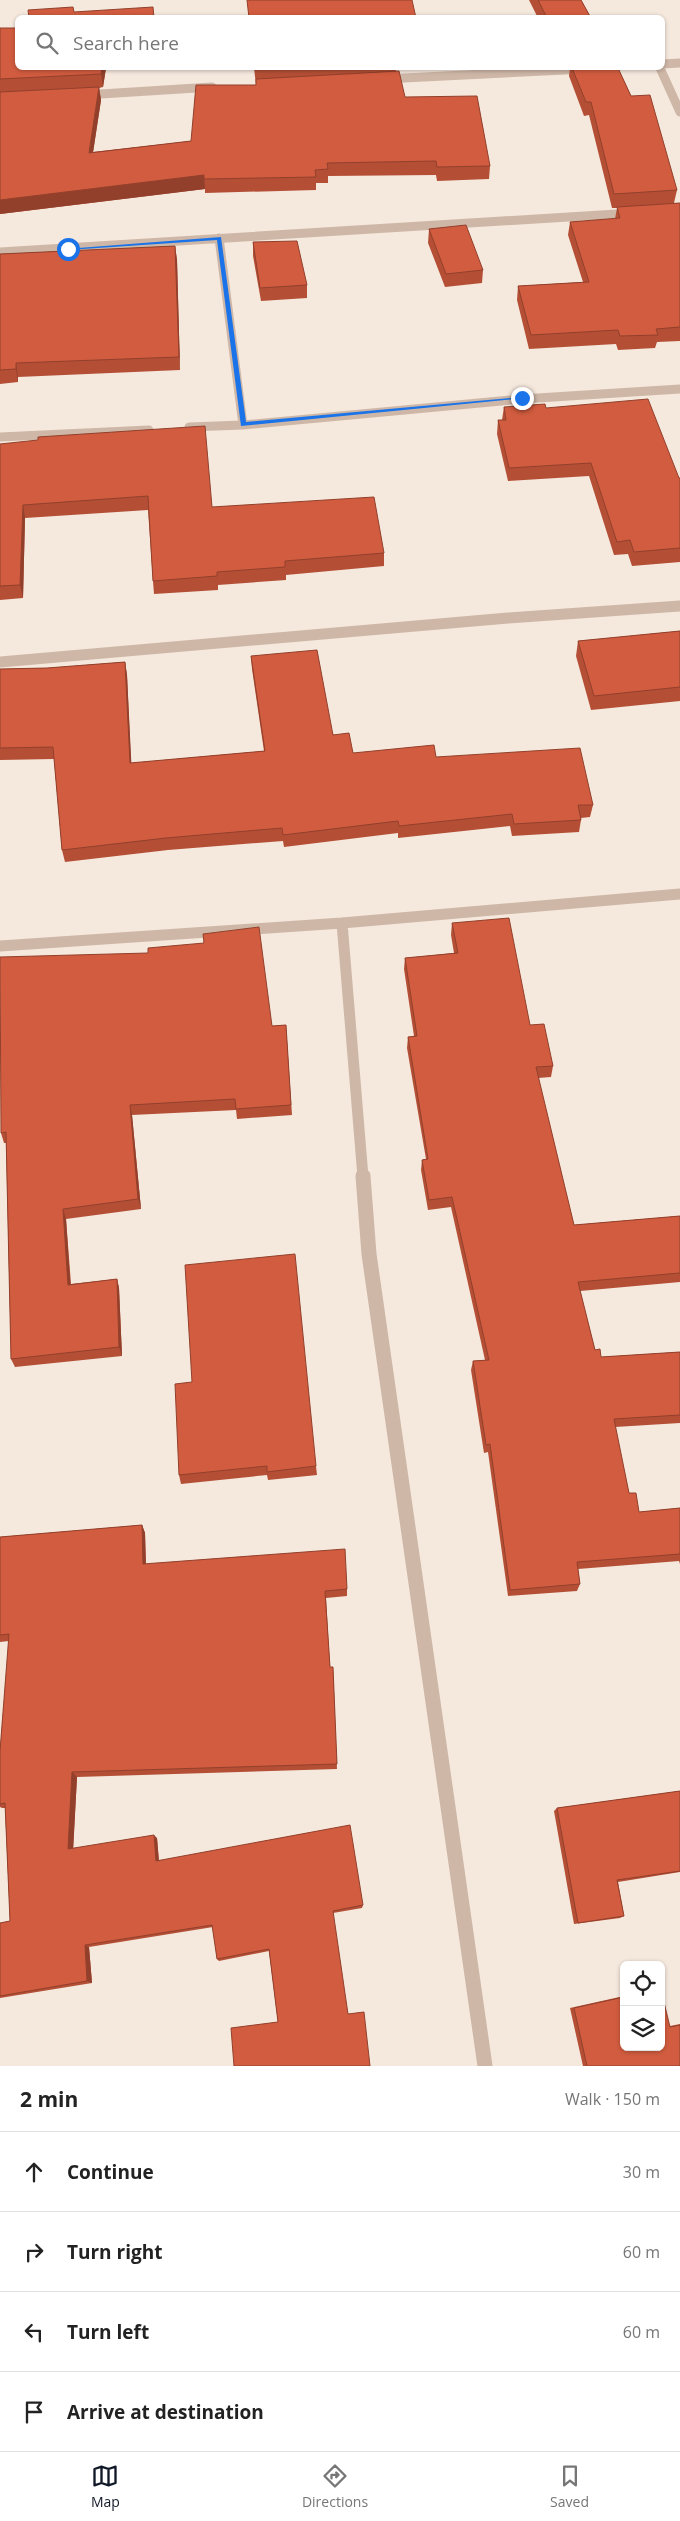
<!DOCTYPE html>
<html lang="en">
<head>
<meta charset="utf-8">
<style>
  body { margin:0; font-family:"Open Sans",sans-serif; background:#f6f6f6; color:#222 }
  .controls { position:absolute; right:15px; bottom:15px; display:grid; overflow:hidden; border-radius:8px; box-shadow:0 1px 4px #0004 }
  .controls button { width:45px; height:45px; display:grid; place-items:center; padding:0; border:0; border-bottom:1px solid #e0e0e0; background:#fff; color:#222; font:25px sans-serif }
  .stop { position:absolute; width:15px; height:15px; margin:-11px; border:4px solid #1a73e8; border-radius:50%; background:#fff }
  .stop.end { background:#1a73e8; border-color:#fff; box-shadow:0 1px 5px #0008 }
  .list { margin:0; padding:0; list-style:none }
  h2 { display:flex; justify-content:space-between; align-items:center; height:65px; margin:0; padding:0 20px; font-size:21px }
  h2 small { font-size:16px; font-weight:400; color:#767676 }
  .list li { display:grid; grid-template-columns:32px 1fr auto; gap:15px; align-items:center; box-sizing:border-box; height:80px; padding:0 20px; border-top:1px solid #e0e0e0 }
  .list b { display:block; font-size:19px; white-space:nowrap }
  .list em { font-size:16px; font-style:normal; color:#767676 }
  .icon { flex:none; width:28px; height:28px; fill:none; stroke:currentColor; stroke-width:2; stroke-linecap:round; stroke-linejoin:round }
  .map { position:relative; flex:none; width:680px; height:2066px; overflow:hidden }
  .search { position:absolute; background:#fff; box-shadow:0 1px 4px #0004; left:15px; right:15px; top:15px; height:55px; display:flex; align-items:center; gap:12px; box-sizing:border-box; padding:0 18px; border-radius:8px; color:#767676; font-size:19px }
  .sheet { height:385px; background:#fff }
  nav { display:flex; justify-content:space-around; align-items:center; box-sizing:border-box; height:70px; border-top:1px solid #e0e0e0; background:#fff; font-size:14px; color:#767676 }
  nav a { display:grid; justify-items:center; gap:2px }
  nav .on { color:#111827 }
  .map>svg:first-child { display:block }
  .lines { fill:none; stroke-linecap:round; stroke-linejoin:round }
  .minor-far2 { stroke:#ceb7a7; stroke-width:9 }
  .minor-far1 { stroke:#ceb7a7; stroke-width:11 }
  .minor { stroke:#ceb7a7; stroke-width:15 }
  .wall { fill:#b44f36 }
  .shaded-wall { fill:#92402c }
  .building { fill:#d15c3f; stroke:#92402c }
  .route { fill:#1a73e8 }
</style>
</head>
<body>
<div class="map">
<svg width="680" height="2066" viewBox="0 0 680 2066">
  <rect width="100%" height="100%" fill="#f5e8dd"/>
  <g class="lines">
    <!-- minor-far2 -->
    <path class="minor-far2" d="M662,64L680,63
      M660,68L680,112
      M384,79L606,68
      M85,95L212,87
      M219,238L243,425
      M0,252L633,213
      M189,427L243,425L522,399L680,389
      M0,437L149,430"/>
    <!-- minor-far1 -->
    <path class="minor-far1" d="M0,662L508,618L680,606
      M342,923L363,1177
      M0,946L342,923L680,894"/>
    <!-- minor -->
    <path class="minor" d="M363,1176L369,1254L485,2066"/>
  </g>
  <!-- wall -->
  <path class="wall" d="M529,0H581L591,18H538Z
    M0,28L18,68H106L103,87L99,88L101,100L93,152L191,141L256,85L254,68H396V72L405,97L490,166L489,179L437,181L436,175L328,176V183H316V190L205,193V189L0,214Z
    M570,68H618L631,96L677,190L674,203H680V341L657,342L655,348L618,350L616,344L529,349L517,300L518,286L583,282L568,235L570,222L615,219L617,208H612L589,115L584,116L569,76Z
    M429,229L483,270L482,283L445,287L428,243Z
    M253,242L307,285V298L261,301L253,256Z
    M175,246L177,260L180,370L18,377V382L0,384V254Z
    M504,407L546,408L679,478H680V562L632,566L628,554L614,555L589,476L508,481L497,434L498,420H502Z
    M0,444L212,507L384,553V566L286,575V580L218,585V590L154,594L153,581L148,510L25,518L23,598L0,600Z
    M680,631V701L591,710L576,656L578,641Z
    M251,656L353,753L436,757L593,805L590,817L581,818V820L579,832L512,836L510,826L398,838V833L284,847L283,841L168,850L65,862L62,850L54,759L0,760V669L47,668L125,662L127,675L131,763L264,751L252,669Z
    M452,923L530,1025L553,1066L551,1077L538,1078L574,1225L680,1216V1282L580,1291L595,1350L601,1357L680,1352V1423L615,1427L629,1493L639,1512L680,1508V1564L679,1561L578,1569L580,1584L577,1591L508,1596L488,1452L484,1453L471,1370L473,1361L485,1360L451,1207L428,1210L421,1170L422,1160L426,1159L407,1048L408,1037L414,1036L404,969L405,958L454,953L451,935Z
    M286,1025L292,1115L237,1119L236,1110L132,1115L141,1209L66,1219L71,1284L117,1279L119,1288L122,1356L15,1367L11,1359L6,1143H4L1,1133L272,1026Z
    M192,1382L316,1466L317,1475L268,1480L267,1475L181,1484L179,1475Z
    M142,1525L145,1533L146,1564L347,1589V1596L326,1598L330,1667H333L337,1769L77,1777L73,1849L157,1838L159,1860L363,1905L362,1908L333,1913L278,2022L269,1951L219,1961L217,1959L213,1927L89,1947L92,1983L0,1998V1923L10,1921L5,1808H2L0,1807V1751L9,1641L0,1642V1537Z
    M680,1791V1872L618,1882L624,1916L620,1918L574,1924L554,1811L557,1808Z
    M624,1996L670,2026L680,2024V2066H583L570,2008Z"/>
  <!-- shaded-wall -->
  <path class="shaded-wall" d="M102,68H106L103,87L101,74Z
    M99,87L101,100L91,166L89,153Z
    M204,175L205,189L0,214V200Z
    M175,246L177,260L180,370L179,357Z
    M16,363L18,377V382L16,369Z
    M23,505L25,518L23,598L20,585Z
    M125,662L127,675L132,776L130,763Z
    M130,1105L132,1115L141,1209L138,1199Z
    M63,1209L66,1219L71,1294L68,1285Z
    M117,1279L119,1288L122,1356L119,1347Z
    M142,1525L145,1533L146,1572L143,1564Z
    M72,1772L77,1777L73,1853L68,1849Z
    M154,1835L157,1838L159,1864L156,1861Z
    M85,1945L89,1947L92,1983L87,1981Z"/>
  <!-- building -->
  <path class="building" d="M247,0H412L416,18H249Z
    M538,0H581L591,18H547Z
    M73,7L74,12L153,7L154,18H29L28,10Z
    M0,28H18V68H102L101,74L0,79Z
    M572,68H618L631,96L650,95L677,190L614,194L591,102H586Z
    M399,71L405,97L477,96L490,166L437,167L436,161L327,163L328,169L315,170L316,177L204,179V175L0,200V92L99,87L89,153L191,141L196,85H256V79Z
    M680,203V327L656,329L658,335L620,336L618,330L531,335L518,286L589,282L570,222L620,218L617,207Z
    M466,225L483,270L446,274L429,229Z
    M297,241L307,285L260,288L253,242Z
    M175,246L179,357L16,363V369L0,370V254Z
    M648,399L679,478H680V548L634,552L630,540L617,542L591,463L509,468L498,420H506L504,407L545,404L546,408Z
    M205,426L212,507L374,497L384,553L285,561V567L217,572V576L153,581L148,496L23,505L20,585L0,586V444L38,440V437Z
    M680,631V687L594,696L578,641Z
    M317,650L333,735L349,733L353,753L434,745L436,757L580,748L593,805H578L581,820L514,824L512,814L399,826L398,821L283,835L282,828L166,838L62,850L53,747L0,748V669L47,668L125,662L130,763L265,751L251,656Z
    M509,918L530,1025L544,1024L553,1066L536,1067L574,1225L680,1216V1273L578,1282L595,1350L600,1349L601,1357L680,1352V1415L614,1419L629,1493H636L639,1512L680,1508V1554L577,1562L580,1584L510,1590L490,1444L486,1445L473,1361L489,1360L452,1197L429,1200L422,1160L428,1159L408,1037L417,1036L405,958L458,953L452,923Z
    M259,927L272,1026L286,1025L291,1105L236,1109L235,1099L130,1105L138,1199L63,1209L68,1285L117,1279L119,1347L11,1359L6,1132L1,1133L0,957L148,953V948L204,943L203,934Z
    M295,1254L316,1466L267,1472V1466L179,1475L175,1384L192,1382L185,1265Z
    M142,1525L143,1564L345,1549L347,1589L325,1591L330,1667H333L337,1764L72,1772L68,1849L154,1835L156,1861L350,1825L363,1905L333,1911L348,2014L364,2012L370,2066H234L231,2028L278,2022L269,1949L217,1959L212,1925L85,1945L87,1981L0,1996V1923L10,1921L5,1803L0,1804V1751L9,1634L0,1635V1537Z
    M680,1791V1871L617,1880L624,1916L578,1923L557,1808Z
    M661,1990L670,2027L680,2025V2066H587L574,2008L624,1997V2047H661Z"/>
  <!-- route -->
  <path class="route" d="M221,237L246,422L522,397L525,398L241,426L217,240L68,250L65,249Z"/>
</svg>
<div class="controls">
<button><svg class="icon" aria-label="locate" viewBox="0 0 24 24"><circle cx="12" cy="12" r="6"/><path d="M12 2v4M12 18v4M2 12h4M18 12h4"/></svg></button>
<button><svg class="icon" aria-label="layers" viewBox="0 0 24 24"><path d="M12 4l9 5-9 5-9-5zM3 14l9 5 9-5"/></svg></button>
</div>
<div class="stop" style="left:68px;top:249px"></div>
<div class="stop end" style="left:522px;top:398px"></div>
<div class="search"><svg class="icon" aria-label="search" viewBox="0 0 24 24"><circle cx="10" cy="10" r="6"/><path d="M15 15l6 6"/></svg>Search here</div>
</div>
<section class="sheet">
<h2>2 min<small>Walk · 150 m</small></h2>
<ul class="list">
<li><svg class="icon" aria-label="ahead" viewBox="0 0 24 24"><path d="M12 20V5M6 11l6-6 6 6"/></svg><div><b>Continue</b></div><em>30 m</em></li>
<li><svg class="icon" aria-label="right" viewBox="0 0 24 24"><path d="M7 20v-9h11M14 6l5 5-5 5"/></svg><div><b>Turn right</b></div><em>60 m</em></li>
<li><svg class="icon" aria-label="left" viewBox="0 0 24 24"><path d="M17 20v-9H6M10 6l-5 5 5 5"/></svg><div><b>Turn left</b></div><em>60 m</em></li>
<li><svg class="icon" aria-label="arrive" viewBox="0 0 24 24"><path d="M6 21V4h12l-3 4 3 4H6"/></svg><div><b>Arrive at destination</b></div></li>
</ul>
</section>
<nav>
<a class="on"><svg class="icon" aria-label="map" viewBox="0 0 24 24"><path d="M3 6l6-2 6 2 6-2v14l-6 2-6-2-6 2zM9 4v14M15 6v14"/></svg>Map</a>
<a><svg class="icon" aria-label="directions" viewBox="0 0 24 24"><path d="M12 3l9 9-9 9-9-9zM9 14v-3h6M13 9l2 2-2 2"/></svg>Directions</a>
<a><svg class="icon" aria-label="saved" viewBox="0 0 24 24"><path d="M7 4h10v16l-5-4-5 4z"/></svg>Saved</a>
</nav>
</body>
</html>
